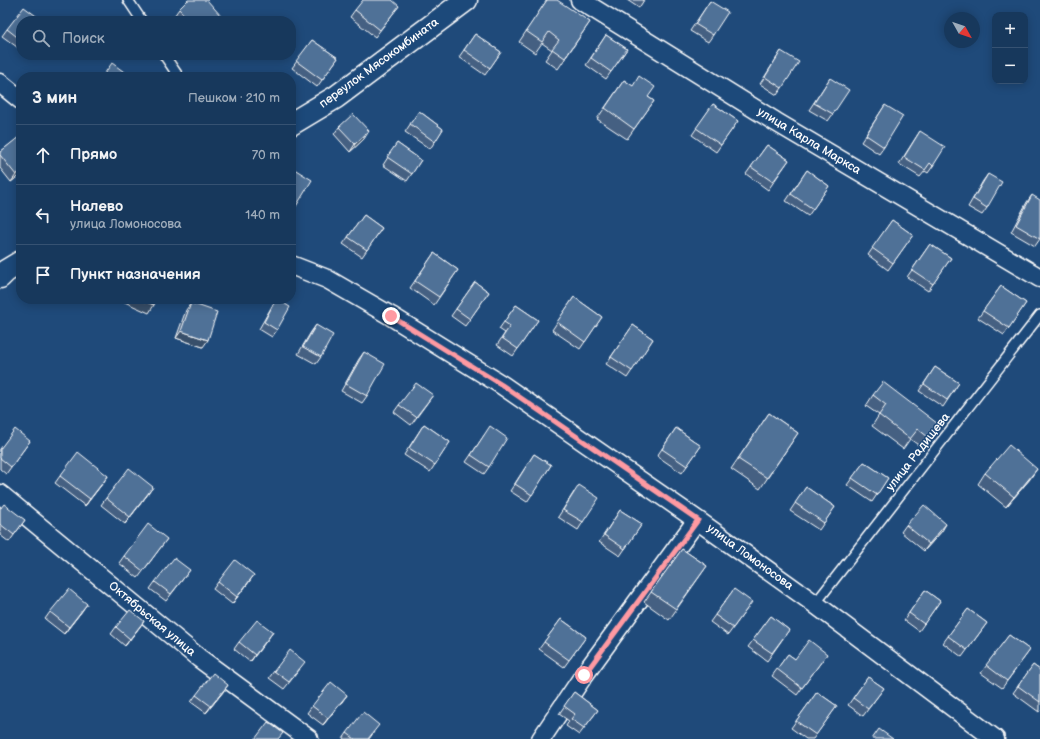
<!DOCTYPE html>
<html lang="ru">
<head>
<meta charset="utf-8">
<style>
  body { margin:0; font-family:"Balsamiq Sans",sans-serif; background:#244365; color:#f1f3f6 }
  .controls { position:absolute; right:12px; top:12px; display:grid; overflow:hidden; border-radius:8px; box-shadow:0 2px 10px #0003 }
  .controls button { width:36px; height:36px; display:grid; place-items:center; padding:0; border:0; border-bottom:1px solid #365272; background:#17385c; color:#f1f3f6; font:20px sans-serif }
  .compass { position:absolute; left:944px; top:12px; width:36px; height:36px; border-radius:50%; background:#17385c; box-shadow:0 2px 10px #0003; rotate:130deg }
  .stop { position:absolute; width:12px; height:12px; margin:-9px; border:3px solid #ff9aa2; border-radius:50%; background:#fff }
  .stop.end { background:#ff9aa2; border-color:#fff; box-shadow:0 1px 4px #0008 }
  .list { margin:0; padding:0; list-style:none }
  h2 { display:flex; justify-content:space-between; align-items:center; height:52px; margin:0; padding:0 16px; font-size:17px }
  h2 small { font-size:13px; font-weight:400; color:#9eacbb }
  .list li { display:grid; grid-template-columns:26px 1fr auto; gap:12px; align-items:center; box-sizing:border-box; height:60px; padding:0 16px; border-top:1px solid #365272 }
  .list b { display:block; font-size:15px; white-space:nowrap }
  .list p { margin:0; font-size:13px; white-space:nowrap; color:#9eacbb }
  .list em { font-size:13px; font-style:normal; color:#9eacbb }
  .icon { flex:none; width:22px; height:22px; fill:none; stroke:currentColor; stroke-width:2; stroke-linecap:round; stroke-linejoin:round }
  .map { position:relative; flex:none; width:1040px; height:739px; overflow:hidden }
  .search { position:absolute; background:#17385c; box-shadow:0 2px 10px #0003; left:16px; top:16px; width:280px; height:44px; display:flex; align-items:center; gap:10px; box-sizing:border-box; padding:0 14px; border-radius:16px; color:#9eacbb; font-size:15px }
  .panel { position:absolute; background:#17385c; box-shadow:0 2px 10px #0003; left:16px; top:72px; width:280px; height:232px; border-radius:16px }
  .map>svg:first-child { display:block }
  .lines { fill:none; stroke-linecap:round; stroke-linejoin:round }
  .lane-casing { stroke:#fff; stroke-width:12 }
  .street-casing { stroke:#fff; stroke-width:21 }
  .secondary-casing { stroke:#fff; stroke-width:25 }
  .lane { stroke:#1f4a7a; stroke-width:9 }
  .street { stroke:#1f4a7a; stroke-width:18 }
  .secondary { stroke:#1f4a7a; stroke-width:22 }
  .wall { fill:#456182; stroke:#fff }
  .shaded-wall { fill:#384f6a; stroke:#fff }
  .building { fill:#507197; stroke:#fff }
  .route { stroke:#ff9aa2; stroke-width:5 }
  .labels { text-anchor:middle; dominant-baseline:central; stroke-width:3; stroke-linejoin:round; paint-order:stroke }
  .street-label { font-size:12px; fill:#fff; stroke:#1f4a7a }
</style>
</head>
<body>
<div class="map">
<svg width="1040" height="739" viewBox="0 0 1040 739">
  <rect width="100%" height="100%" fill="#1f4a7a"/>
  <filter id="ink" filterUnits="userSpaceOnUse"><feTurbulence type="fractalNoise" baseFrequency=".025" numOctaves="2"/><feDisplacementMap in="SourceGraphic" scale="8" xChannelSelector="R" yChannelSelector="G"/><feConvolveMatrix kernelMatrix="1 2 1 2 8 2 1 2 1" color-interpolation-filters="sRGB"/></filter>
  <g filter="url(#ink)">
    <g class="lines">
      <defs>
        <path id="lane" d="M128,0L142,21
          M164,55L179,77
          M815,604L1040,315"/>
        <path id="street" d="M580,0L776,122L1040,278
          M0,83L21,100
          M291,265L327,279L391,316L502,385L697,520L815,604L995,739
          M0,494L199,658L309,739
          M541,739L584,675L697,520"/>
        <path id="secondary" d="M291,124L336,97L466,0
          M0,277L6,271L21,262"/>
      </defs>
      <!-- lane casing -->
      <use href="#lane" class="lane-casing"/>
      <!-- street casing -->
      <use href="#street" class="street-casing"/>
      <!-- secondary casing -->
      <use href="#secondary" class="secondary-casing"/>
      <!-- lane -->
      <use href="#lane" class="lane"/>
      <!-- street -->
      <use href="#street" class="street"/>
      <!-- secondary -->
      <use href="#secondary" class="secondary"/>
    </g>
    <!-- wall -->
    <path class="wall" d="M547,0L590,22L558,69L545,60L552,50L542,43L535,53L519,42Z
      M627,0H644L639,8Z
      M710,1L713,35L708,42L690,31Z
      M399,6L375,37L350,17L355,10Z
      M179,9L218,21H179L174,16Z
      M21,21V50L2,36L7,29Z
      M475,34L501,52L485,75L459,57Z
      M606,35L627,49L606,79L586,65Z
      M312,40L338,58L317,87L292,68Z
      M781,51L782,88L777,95L760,84Z
      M830,78L833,114L828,121L809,110Z
      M624,80L654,101L627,139L597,119Z
      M713,104L738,121L716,152L692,135Z
      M885,105L884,147L879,154L861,142Z
      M419,111L443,129L430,149L405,132Z
      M339,127L364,139L350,152L334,134Z
      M920,131L933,166L928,173L925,171L920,177L899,164Z
      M21,136V174L11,182L0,168V152Z
      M397,143L421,160L407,181L383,165Z
      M767,145L789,160L768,190L746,174Z
      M291,167L295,208L291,213Z
      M807,170L829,186L808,216L786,201Z
      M988,174L987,208L982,215L968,207L983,181Z
      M1032,195L1040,239L1035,246L1011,232L1027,202Z
      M364,215L382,228L362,257L343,244Z
      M892,220L913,235L888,270L868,255Z
      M930,244L951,258L928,291L907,277Z
      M434,253L458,270L434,305L410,288Z
      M475,282L489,292L465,326L451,316Z
      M1001,286L1026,303L1004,335L978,318Z
      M574,297L602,317L580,349L552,330Z
      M276,299L277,330L272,337L259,329L272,306Z
      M191,303L203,347L176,338L186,310Z
      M516,305L538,320L513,356L497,345L505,333L499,329Z
      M316,325L321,357L316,364L298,354L311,332Z
      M633,325L653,339L627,378L606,364Z
      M364,352L367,396L362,403L341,391L359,359Z
      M935,367L959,383L943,407L919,391Z
      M433,395L411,425L394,412L399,405Z
      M873,395L938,424L921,447L910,439L903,449L872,426L879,415L866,406Z
      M769,413L798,433L760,489L731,469Z
      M424,424L450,442L430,472L404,455Z
      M676,428L701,446L682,473L657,456Z
      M485,434L489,467L484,474L466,462Z
      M30,441L6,474L0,469V449Z
      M534,454L551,465L527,502L510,491Z
      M864,462L888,478L872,502L847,485Z
      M985,473L1030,479L1006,507L978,484Z
      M60,476H108L85,506L55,483Z
      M806,487L835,507L819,530L790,511Z
      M574,492L583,522L578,530L558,517Z
      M148,494L125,524L101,505L106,498Z
      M0,509L25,520L9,542L0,535Z
      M620,510L642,524L620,556L599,542Z
      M906,525L942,531L924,551L901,532Z
      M167,539L138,578L119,563L124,556Z
      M682,549L707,566L669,620L644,602Z
      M190,570L166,601L150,589L155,582Z
      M218,582H249L232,604L213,589Z
      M734,589L747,609L728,635L710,622Z
      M925,590L940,601L919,631L904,620Z
      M968,609L987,623L962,657L943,643Z
      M82,611L64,634L45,619L50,612Z
      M771,616L789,630L767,661L748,647Z
      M561,619L586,637L564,667L539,649Z
      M144,621L125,646L111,634L116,627Z
      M1009,635L1030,650L1002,688L981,673Z
      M268,639L250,662L234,649L239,642Z
      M788,654L795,659L827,654L797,695L772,676Z
      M1033,665L1040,670V710L1039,712L1013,693Z
      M300,669L284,689L269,678L274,671Z
      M868,677L884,688L863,716L848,705Z
      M223,692L206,713L191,702L196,695Z
      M574,692L598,710L579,735L566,726L569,721L559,714Z
      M817,692L837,706L813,739H806L791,728Z
      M347,695L323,725L307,713L312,706Z
      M374,732L369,739H343L347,733Z"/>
    <!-- shaded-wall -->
    <path class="shaded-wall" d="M369,131L364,139L350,152L355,144Z
      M21,171V174L11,182L16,175Z
      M118,299H139L154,305L149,313Z
      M181,331L208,340L203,347L176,338Z
      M1037,469L1030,479L1006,507L1014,497Z
      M108,476L103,483L85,506L90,499Z
      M153,487L148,494L125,524L130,517Z
      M946,524L942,531L924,551L929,544Z
      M254,575L249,582L232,604L237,597Z
      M87,604L82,611L64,634L69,627Z
      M144,621L139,628L125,646L130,639Z
      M273,632L268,639L250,662L255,655Z
      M228,685L223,692L206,713L211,706Z
      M347,695L342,702L323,725L328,718Z"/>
    <!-- building -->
    <path class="building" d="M188,0H207L221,16L216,21H190L179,9Z
      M363,0H392L399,6L380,30L355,10Z
      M547,0H557L590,22L565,58L552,49L559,40L549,32L542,42L526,31Z
      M710,1L728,12L713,35L695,24Z
      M24,7L43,21H21V40L7,29Z
      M475,34L501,52L490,68L464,50Z
      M606,35L627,49L611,72L591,58Z
      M312,40L338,58L322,80L296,61Z
      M781,51L799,62L782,88L765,77Z
      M112,63L131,77H102Z
      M639,76L655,87L648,97L654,101L634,129L605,108L624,80L633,86Z
      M830,78L849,90L833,114L814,103Z
      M713,104L738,121L721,145L696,128Z
      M885,105L903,116L884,147L866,135Z
      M419,111L443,129L435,142L410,124Z
      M353,114L369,131L355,144L339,127Z
      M920,131L945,147L933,166L930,163L925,170L904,157Z
      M20,136L21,171L16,175L0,155V152Z
      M397,143L421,160L412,174L387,157Z
      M767,145L789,160L773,182L751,167Z
      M291,167L312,180L295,208L291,206Z
      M807,170L829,186L813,209L791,194Z
      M988,174L1002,182L987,208L973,199Z
      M1032,195L1040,200V239L1016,225Z
      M364,215L382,228L367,250L348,237Z
      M892,220L913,235L893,263L872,248Z
      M930,244L951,258L933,284L912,270Z
      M434,253L458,270L439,297L415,281Z
      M475,282L489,292L470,319L456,309Z
      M1001,286L1026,303L1009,328L983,311Z
      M574,297L602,317L585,342L557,322Z
      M139,299H157L154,305Z
      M276,299L290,307L277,330L264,322Z
      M191,303L217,312L208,340L181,331Z
      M516,305L538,320L518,349L502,338L510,326L504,322Z
      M316,325L333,335L321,357L303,347Z
      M633,325L653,339L632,371L611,357Z
      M364,352L385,364L367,396L346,384Z
      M935,367L959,383L947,400L924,384Z
      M883,382L938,424L928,437L918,429L910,439L879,415L886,405L873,395Z
      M416,383L433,395L416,417L399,405Z
      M769,413L798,433L767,478L738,459Z
      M424,424L450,442L435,465L409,448Z
      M490,426L507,438L489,467L471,455Z
      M676,428L701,446L687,466L662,449Z
      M15,429L30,441L11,467L0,458V449Z
      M1009,445L1037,469L1014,497L985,473Z
      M78,452L108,476L90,499L60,476Z
      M534,454L551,465L532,495L515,484Z
      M864,462L888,478L877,495L852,478Z
      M129,468L153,487L130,517L106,498Z
      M579,485L599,498L583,522L563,510Z
      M806,487L835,507L824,523L795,503Z
      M4,504L25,520L14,535L0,524V509Z
      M924,505L946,524L929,544L906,525Z
      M620,510L642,524L625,549L604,535Z
      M148,524L167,539L143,571L124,556Z
      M682,549L707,566L676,609L651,592Z
      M174,558L190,570L171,594L155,582Z
      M235,560L254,575L237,597L218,582Z
      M69,589L87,604L69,627L50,612Z
      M734,589L752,602L733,628L715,615Z
      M925,590L940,601L924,624L909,613Z
      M968,609L987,623L967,650L948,636Z
      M130,610L144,621L130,639L116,627Z
      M771,616L789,630L772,653L753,640Z
      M561,619L586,637L569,660L544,642Z
      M257,620L273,632L255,655L239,642Z
      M1009,635L1030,650L1007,681L986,665Z
      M809,640L827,654L802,688L777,669L788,654L795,659Z
      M290,650L305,662L289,682L274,671Z
      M1033,665L1040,670V702L1018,686Z
      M213,673L228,685L211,706L196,695Z
      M868,677L884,688L868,709L853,698Z
      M331,682L347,695L328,718L312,706Z
      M574,692L598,710L584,728L571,719L575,714L564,706Z
      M817,692L837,706L816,735L796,721Z
      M363,712L379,725L368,739H355L347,733Z
      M268,722L283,733L278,739H255Z
      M879,729L893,739H872Z"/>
  </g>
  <g class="lines" filter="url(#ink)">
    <!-- route -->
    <path class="route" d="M391,316L502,385L698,520L584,675"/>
  </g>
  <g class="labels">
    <!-- street labels -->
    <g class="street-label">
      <text transform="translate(379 63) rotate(-36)">переулок Мясокомбината</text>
      <text transform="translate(809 141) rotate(31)">улица Карла Маркса</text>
      <text transform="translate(918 452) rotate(-52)">улица Радищева</text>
      <text transform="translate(750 557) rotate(36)">улица Ломоносова</text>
      <text transform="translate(152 619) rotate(40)">Октябрьская улица</text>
    </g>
  </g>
</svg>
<div class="controls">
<button>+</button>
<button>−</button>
</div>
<svg class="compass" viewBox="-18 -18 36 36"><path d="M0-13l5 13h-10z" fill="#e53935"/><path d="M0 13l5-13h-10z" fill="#9eacbb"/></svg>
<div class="stop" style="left:584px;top:675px"></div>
<div class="stop end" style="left:391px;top:316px"></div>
<div class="search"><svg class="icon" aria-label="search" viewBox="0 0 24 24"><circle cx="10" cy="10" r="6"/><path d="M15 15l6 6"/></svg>Поиск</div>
<section class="panel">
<h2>3 мин<small>Пешком · 210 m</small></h2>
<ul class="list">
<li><svg class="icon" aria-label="ahead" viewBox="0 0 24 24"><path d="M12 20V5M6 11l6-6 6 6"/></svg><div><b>Прямо</b></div><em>70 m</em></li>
<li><svg class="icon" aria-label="left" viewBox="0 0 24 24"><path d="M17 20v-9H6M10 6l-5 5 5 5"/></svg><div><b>Налево</b><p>улица Ломоносова</p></div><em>140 m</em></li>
<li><svg class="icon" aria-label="arrive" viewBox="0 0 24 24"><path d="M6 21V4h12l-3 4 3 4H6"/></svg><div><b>Пункт назначения</b></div></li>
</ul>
</section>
</div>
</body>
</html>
